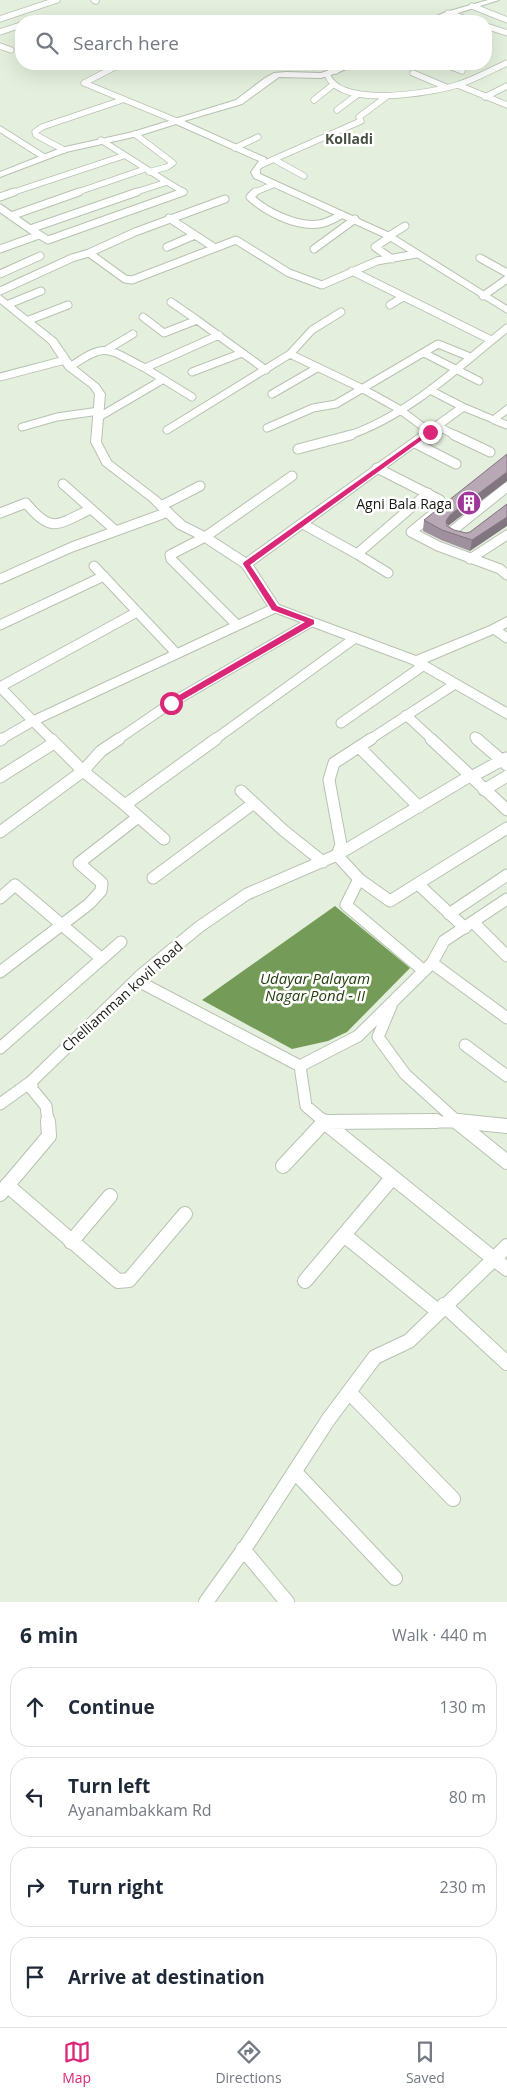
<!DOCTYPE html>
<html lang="en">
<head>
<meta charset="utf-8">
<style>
  body { margin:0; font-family:"Open Sans",sans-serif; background:#f2f2f3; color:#1f2937 }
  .stop { position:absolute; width:15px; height:15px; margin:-11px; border:4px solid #db2777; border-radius:50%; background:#fff }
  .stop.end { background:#db2777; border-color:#fff; box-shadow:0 1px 5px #0008 }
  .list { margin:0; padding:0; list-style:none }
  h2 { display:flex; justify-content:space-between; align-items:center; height:65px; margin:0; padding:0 20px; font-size:21px }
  h2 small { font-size:16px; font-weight:400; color:#747a83 }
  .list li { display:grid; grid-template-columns:32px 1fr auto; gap:15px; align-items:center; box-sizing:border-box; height:80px; margin:0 10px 10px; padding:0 10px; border:1px solid #e0e1e3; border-radius:20px }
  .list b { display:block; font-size:19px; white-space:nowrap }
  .list p { margin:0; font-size:16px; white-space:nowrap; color:#747a83 }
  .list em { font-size:16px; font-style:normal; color:#747a83 }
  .icon { flex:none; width:28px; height:28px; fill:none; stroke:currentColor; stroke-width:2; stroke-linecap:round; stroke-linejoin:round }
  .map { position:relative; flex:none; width:507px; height:1602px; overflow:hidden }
  .search { position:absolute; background:#fff; box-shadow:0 5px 20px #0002; left:15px; right:15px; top:15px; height:55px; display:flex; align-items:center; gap:12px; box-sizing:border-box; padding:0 18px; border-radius:20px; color:#747a83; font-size:19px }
  .sheet { height:425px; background:#fff }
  nav { display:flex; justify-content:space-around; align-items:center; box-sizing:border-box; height:70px; border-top:1px solid #e0e1e3; background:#fff; font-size:14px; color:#747a83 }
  nav a { display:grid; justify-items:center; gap:2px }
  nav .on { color:#db2777 }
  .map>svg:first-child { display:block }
  .water { fill:#749b58 }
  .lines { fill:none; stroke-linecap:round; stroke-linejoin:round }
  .street-far4-casing { stroke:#b7c2b1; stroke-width:7 }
  .street-far3-casing { stroke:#b7c2b1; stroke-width:9 }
  .street-far2-casing { stroke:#b7c2b1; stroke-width:11 }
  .street-far1-casing { stroke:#b7c2b1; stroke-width:13 }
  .street-casing { stroke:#b7c2b1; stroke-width:16 }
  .secondary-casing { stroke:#b7c2b1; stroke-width:2 }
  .street-far4 { stroke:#fff; stroke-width:5.5 }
  .street-far3 { stroke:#fff; stroke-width:7 }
  .street-far2 { stroke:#fff; stroke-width:9 }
  .street-far1 { stroke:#fff; stroke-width:11 }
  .street { stroke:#fff; stroke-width:14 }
  .secondary { fill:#fff; fill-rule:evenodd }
  .wall { fill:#9e909c }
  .shaded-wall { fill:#81757f }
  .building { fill:#b8a7b5; stroke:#81757f }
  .route { fill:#db2777 }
  .labels { text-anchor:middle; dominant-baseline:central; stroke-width:5; stroke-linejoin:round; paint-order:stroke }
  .far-quarter-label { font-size:14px; font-weight:bold; fill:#475041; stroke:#fff }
  .poi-label { font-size:14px; fill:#161a13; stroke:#fff; text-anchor:end }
  .street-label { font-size:14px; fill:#161a13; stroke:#fff }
  .water-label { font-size:15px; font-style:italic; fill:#253f0e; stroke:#fff }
</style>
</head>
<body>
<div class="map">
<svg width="507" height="1602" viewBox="0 0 507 1602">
  <rect width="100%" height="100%" fill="#e4f0dd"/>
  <!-- water -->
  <path class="water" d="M335,906L410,968L347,1032L328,1041L292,1049L202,1000Z"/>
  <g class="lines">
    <defs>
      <path id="street-far4" d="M94,0L96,1
        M472,6L507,20
        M448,13L472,21
        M0,19L57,0
        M486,26L507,33
        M0,32L21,25
        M0,46L11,50
        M320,64L336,71
        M444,64L462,71
        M117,66L84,83L179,122
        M413,73L446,87
        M327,74C339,109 431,93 457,85C474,80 491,70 507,63
        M458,85L507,105
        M485,97L507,86
        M314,100L334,84
        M337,110L358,94
        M0,129L44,157
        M135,134L173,163L167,167L149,172
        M101,140L167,182L133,193
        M235,148L258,137
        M64,150L36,135L35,132L42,127L122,100
        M275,160L304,176
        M263,164L361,121L359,117L386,97
        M167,182L184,192L180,193
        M11,193L123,156
        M75,193L145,169
        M253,193L275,184"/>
      <path id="street-far3" d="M255,192L250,197C266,212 296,227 319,224C327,223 334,219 341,215
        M0,197L14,192
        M0,208L30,229L137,192
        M11,216L79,192
        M169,218L215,248
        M30,229L48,240L183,192
        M389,236L405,226
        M390,237L375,247L392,259
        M167,247L195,235
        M0,249L39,235
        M314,249L355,219
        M89,253L135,232L225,199
        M480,258L507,273
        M352,271L491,340
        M0,274L40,256
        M0,291L72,258L89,253L125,279L132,280L236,240L289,273L322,285L377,261L416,254
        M483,296L507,279
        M171,302L197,320
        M9,304L41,291
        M390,305L403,297
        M143,317L164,333L197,320L266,370
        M29,320L68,305
        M108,349L133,334
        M424,353L479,381
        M290,354L363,389L399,409L430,432
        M70,367C107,341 107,349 145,368
        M192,372L242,353
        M0,377L65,360
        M430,390L463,407
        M272,394L317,368
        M192,397L145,368L219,335
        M99,417L162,380
        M494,420L507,425
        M437,426L457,436
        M22,427L57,417L99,411
        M267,428L313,408L336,404L438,344L470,357
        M167,430L290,354L312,330L341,312
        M347,436C408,416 458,367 507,328"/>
      <path id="street-far2" d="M454,435L490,452
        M415,443L456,464
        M298,449L351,435
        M377,468L440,500
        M63,484L116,531
        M161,506L200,486
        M0,513L26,503C52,535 58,524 91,509
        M433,514L411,532L438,546L500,569L507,575
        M303,524L357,554L428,493
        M454,535L451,533L452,531L507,487
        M357,554L388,573
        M470,559L507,535
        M94,566L176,653
        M0,579L72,547L168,512
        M0,625L104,576
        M237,625L171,559L170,555L205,537L292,476
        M494,629L507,638
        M0,687L33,721L275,608
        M0,687L137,612
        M406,715L433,740
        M341,723L424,665
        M475,737L479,740
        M0,740L33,721L52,740
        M117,740L171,703L311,622
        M214,740L355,638
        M369,740L455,684"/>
      <path id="street-far1" d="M51,739L83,771L125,805L216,739
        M431,739L507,810
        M477,739L507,765
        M0,740L2,739
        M359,747L419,807
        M0,777L54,743
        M471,777L506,758
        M484,790L507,776
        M241,791L283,830L323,862
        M125,805L164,839
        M0,832L83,771L101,751L119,739
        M337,855L341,845L329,780L334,763L371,739
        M337,855L359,879L346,905L424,971
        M153,878L254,803
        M359,879L390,901L507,828
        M418,884L465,928
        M0,898L15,885L102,959
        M449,914L507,875
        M473,922L507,956
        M432,963L444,941L507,899
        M0,972L89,904L101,891L102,883L79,863L138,817
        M136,980L300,1066
        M391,1006L378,1037L405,1074L458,1122
        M465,1045L507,1076
        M0,1048L121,942
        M0,1104L32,1081
        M48,1122L46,1106L32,1089V1081L141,975L199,927L247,894L337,855L470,776
        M324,1122H470
        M325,1122L306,1106L300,1066L358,1036L432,963L507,1018"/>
      <path id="street" d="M323,1121L494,1259L507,1246
        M456,1121L507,1162
        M458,1121L507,1126
        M283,1166L324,1122L436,1121
        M7,1185L118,1281L129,1280L185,1214
        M0,1194L49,1136L48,1121
        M344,1235L439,1312
        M71,1242L110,1196
        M305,1281L392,1178
        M444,1305L507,1363
        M349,1392L453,1499
        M295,1472L395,1578
        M243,1549L287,1602
        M206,1602L249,1542L328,1420L375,1357L409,1341L494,1259L507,1269"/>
      <path id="secondary" d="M488,0H499L433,21H425L446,12Z
        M347,64H357L337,73L321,78L279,77L242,104L184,121L266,158L267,164L260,169V174L392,234L507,306V313L386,238L254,178L251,172L259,161L176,124L138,136L66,152L0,177V172L61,148L133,132L236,100L265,78L274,73L286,72L321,73Z
        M0,295L56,339L74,365L99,385L105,394L101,442L111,461L158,497L185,522L209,534L246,558L459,405H467L493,416L507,405V414L494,423L464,411L253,565L279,605L416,656L490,626L507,617V627L498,632L427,662L507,708V719L412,664L271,611L242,567L201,540L177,528L150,501L103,465L91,442L95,394L90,387L66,369L49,343L0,303Z"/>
    </defs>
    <!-- street-far4 casing -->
    <use href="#street-far4" class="street-far4-casing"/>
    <!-- street-far3 casing -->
    <use href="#street-far3" class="street-far3-casing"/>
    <!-- street-far2 casing -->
    <use href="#street-far2" class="street-far2-casing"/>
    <!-- street-far1 casing -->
    <use href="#street-far1" class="street-far1-casing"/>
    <!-- street casing -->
    <use href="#street" class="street-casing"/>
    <!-- secondary casing -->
    <use href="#secondary" class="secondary-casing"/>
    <!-- street-far4 -->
    <use href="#street-far4" class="street-far4"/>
    <!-- street-far3 -->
    <use href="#street-far3" class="street-far3"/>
    <!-- street-far2 -->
    <use href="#street-far2" class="street-far2"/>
    <!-- street-far1 -->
    <use href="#street-far1" class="street-far1"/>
    <!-- street -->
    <use href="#street" class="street"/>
    <!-- secondary -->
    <use href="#secondary" class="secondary"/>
  </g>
  <!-- wall -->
  <path class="wall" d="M507,504L470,551L441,540L423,531L424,520L448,526L454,530L466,533L470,532Z"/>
  <!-- shaded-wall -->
  <path class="shaded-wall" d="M507,472V481L448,526L446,521L450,515Z
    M507,517V526L470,551L472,540Z"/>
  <!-- building -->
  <path class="building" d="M507,454V472L450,515L446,521L447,526L454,530L466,533L470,532L507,504V517L472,540L442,530L424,520Z"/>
  <!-- route -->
  <path class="route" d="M428,431L433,432L250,565L277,606L314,620V624L174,705H169V701L305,622L272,610L243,564L244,562Z"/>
  <!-- icons -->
  <defs>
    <symbol id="building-disc" viewBox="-11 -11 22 22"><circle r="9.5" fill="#9f3699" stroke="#fff"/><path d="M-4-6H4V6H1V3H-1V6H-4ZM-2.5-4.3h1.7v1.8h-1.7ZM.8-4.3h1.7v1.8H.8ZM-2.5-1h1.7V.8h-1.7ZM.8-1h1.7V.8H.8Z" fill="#fff"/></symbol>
  </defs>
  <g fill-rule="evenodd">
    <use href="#building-disc" x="455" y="489" width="28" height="28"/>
  </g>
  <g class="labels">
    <!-- far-quarter labels -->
    <g class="far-quarter-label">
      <text x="349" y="138">Kolladi</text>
    </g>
    <!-- poi labels -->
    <g class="poi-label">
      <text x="452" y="503">Agni Bala Raga</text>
    </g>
    <!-- street labels -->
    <g class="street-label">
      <text transform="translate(122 996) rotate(-42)">Chelliamman kovil Road</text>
    </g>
    <!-- water labels -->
    <g class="water-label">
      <text x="315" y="978">Udayar Palayam<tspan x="315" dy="17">Nagar Pond - II</tspan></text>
    </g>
  </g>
</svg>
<div class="stop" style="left:171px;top:703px"></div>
<div class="stop end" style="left:430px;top:432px"></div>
<div class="search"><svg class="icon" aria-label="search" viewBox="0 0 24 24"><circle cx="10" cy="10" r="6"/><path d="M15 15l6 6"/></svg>Search here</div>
</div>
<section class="sheet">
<h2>6 min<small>Walk · 440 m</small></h2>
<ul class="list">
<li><svg class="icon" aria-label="ahead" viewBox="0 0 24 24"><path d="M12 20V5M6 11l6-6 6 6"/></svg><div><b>Continue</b></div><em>130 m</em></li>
<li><svg class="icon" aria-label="left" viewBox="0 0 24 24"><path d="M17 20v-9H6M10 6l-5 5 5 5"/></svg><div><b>Turn left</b><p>Ayanambakkam Rd</p></div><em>80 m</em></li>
<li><svg class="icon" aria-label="right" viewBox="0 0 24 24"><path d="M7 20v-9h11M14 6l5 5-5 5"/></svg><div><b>Turn right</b></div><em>230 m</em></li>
<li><svg class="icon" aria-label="arrive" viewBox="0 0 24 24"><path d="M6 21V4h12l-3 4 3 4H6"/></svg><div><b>Arrive at destination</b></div></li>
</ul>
</section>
<nav>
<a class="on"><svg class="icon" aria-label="map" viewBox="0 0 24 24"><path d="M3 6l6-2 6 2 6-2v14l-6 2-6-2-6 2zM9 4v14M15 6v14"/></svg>Map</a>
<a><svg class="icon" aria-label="directions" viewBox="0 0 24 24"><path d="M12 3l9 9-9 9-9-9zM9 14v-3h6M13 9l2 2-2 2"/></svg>Directions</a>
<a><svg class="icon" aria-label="saved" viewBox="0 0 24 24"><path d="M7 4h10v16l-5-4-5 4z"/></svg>Saved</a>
</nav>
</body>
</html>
